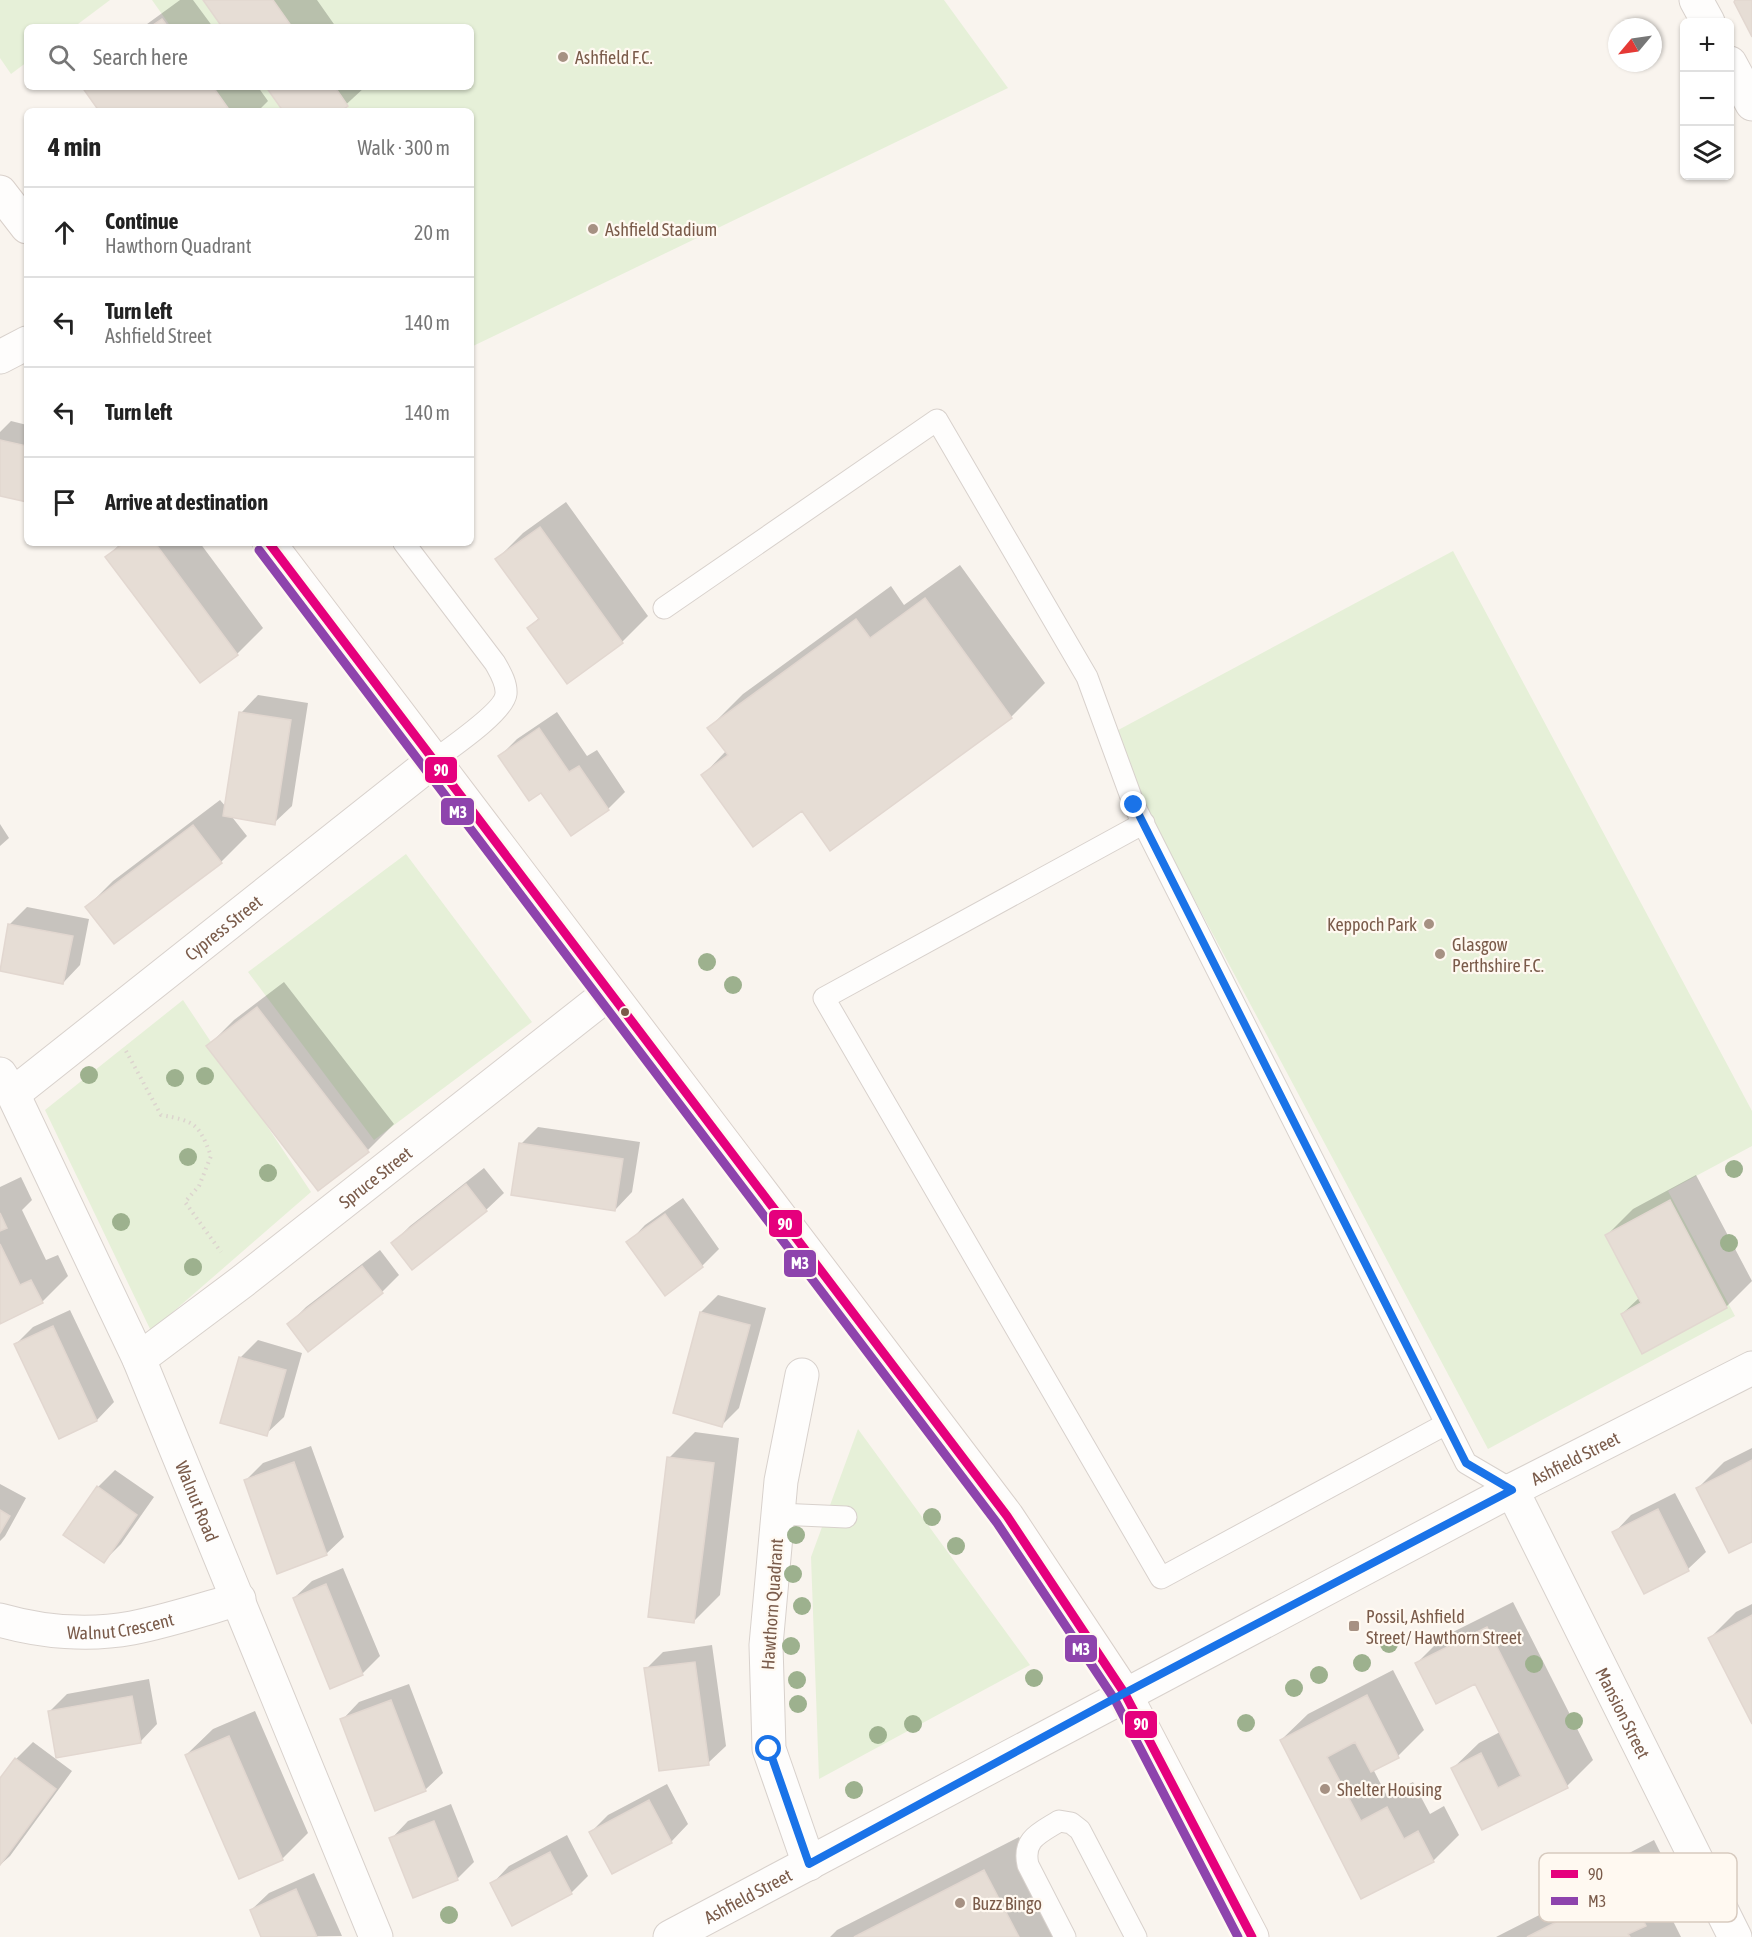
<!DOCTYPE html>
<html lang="en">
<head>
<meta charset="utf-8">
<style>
  body { margin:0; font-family:"Asap Condensed",sans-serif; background:#f6f6f6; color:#222 }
  .controls { position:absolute; right:18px; top:18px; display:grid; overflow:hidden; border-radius:9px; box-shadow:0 2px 4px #0004 }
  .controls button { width:54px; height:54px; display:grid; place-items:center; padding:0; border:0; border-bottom:2px solid #e0e0e0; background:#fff; color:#222; font:30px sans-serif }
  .compass { position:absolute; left:1608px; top:18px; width:54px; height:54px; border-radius:50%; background:#fff; box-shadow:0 2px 4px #0004; rotate:241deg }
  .stop { position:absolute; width:18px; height:18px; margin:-14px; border:4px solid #1a73e8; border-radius:50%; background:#fff }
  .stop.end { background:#1a73e8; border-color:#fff; box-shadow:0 2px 6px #0008 }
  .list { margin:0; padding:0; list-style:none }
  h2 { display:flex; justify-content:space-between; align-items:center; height:78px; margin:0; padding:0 24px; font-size:26px }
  h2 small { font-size:20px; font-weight:400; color:#767676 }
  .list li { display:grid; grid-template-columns:39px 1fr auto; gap:18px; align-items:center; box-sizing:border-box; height:90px; padding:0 24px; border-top:2px solid #e0e0e0 }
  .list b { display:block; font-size:22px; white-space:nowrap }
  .list p { margin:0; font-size:20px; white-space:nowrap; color:#767676 }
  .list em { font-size:20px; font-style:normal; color:#767676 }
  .icon { flex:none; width:33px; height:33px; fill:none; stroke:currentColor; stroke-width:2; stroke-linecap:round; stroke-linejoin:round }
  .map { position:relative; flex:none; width:1752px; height:1937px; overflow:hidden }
  .search { position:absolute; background:#fff; box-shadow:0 2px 4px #0004; left:24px; top:24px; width:450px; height:66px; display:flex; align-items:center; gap:15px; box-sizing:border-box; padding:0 21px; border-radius:9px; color:#767676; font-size:22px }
  .panel { position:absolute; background:#fff; box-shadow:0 2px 4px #0004; left:24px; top:108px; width:450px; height:438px; border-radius:9px }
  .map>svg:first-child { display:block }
  .green { fill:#e6f0d8 }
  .shadow { fill:#0003 }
  .building { fill:#e6ddd5; stroke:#e2d7d0; stroke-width:1.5 }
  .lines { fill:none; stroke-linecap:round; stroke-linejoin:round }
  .service-casing { stroke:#d8d1cc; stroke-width:23 }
  .minor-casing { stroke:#d8d1cc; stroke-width:35 }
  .secondary-casing { stroke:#d9d0ca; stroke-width:35 }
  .path { stroke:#dcd4ce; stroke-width:4; stroke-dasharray:1.5 4.5; stroke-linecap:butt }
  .service { stroke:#fefdfc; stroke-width:21 }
  .minor { stroke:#fefdfc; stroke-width:33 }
  .secondary { stroke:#fefdfc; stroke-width:33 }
  .bus-1-casing { stroke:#fff9f1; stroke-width:14 }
  .bus-2-casing { stroke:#fff9f1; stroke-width:14 }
  .bus-1 { stroke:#e5007d; stroke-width:9 }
  .bus-2 { stroke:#8e44ad; stroke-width:9 }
  .tree { fill:#9db18e }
  .route { stroke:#1a73e8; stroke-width:8 }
  .poi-dot { fill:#a69183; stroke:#fff9f1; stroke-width:2 }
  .bus-dot { fill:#7a5b4a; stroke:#fff9f1; stroke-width:2 }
  .labels { text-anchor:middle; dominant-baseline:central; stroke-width:4.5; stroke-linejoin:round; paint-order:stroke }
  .poi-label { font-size:18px; fill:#7a5b4a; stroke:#fff9f1; text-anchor:start }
  .street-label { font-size:18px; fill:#7a5b4a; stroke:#fff9f1 }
  .key { fill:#fff9f1; stroke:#d7cabf; stroke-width:1.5 }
  .key-label { font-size:16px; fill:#7a5b4a }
  .line-badge { stroke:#fff9f1; stroke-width:2 }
  .badge-label { font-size:16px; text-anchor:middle; font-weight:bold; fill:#fff }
</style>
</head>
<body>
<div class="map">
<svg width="1752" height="1937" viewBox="0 0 1752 1937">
  <rect width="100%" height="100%" fill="#f9f4ee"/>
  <!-- green -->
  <path class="green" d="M0,0H110L74,27H27V62L11,74L0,58Z
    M152,0H944L1008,88L471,347V111H231L214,87H471V27H171Z
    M1453,551L1752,1111V1146L1668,1191L1735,1316L1488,1449L1107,736Z
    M406,854L532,1022L374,1140L248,972Z
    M183,1000L311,1192L151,1331L45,1110Z
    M858,1429L1030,1665L819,1779L811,1557Z"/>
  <!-- shadow -->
  <path class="shadow" d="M180,0H193L213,27H143Z
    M205,0H317L336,27H224Z
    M83,87H258L268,101L258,111H101Z
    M267,87H365L339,111H285Z
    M11,421L27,425V501L0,494V432Z
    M566,502L648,616L622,642L528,628L539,618L497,559L523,533Z
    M121,543H200L263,628L237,654L107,557Z
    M960,565L1045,683L1011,717L802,809L703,775L726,751L709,728L743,694L891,586L904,605Z
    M258,695L308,703L292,806L274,823L232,817L247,836L221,862L114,942L87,907L113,881L220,800L226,807L241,713Z
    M557,712L587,756L597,750L625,792L608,809L542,791L500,756L517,739Z
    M0,824L9,838L0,846Z
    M27,907L89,919L80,965L63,983L10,924Z
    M284,982L394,1124L368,1150L318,1189L208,1046L234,1020Z
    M538,1127L640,1142L632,1192L615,1210L521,1144Z
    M484,1168L504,1193L486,1210L413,1268L393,1243L410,1226Z
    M1696,1175L1752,1281L1726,1307L1622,1314L1640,1297L1607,1235L1633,1209Z
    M21,1177L32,1200L22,1210L46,1260L58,1255L68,1276L42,1302L0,1322V1187Z
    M683,1198L719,1249L702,1266L628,1243L645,1225Z
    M380,1250L399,1275L382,1292L308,1350L289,1324L306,1307Z
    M718,1295L766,1308L739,1408L722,1425L701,1312Z
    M70,1310L114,1402L97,1420L60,1437L16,1344L33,1327Z
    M258,1340L302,1353L284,1417L266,1434L240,1358Z
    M695,1432L739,1438L720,1595L694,1621L669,1458Z
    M311,1446L344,1537L326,1554L245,1481L263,1463Z
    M1752,1448V1540L1698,1488L1724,1462Z
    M115,1470L154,1497L121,1544L104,1561L98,1487Z
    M0,1484L26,1498L5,1536L0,1541Z
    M1675,1493L1706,1552L1688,1569L1645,1592L1614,1533L1631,1515Z
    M343,1568L380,1656L362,1674L294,1598L312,1581Z
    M1513,1602L1593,1760L1567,1786L1483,1828L1452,1769L1479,1743L1500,1732L1475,1682L1417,1663L1443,1637Z
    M1752,1604V1721L1710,1638L1736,1612Z
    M712,1645L726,1746L708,1763L646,1669L663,1652Z
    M1393,1670L1424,1730L1398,1756L1373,1769L1387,1796L1413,1782L1430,1814L1444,1806L1459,1835L1433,1861L1362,1897L1281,1740L1308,1714Z
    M149,1679L157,1724L140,1742L49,1712L67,1694Z
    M409,1684L443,1773L425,1790L342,1720L359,1702Z
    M255,1711L308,1833L282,1859L186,1755L213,1729Z
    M33,1742L72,1771L10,1856L0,1865V1780L16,1759Z
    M667,1784L688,1824L671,1842L591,1832L608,1815Z
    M451,1804L474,1862L457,1879L391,1839L408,1821Z
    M567,1835L588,1876L571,1893L492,1884L509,1866Z
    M1019,1837L1071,1937H830L837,1930Z
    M1654,1840L1679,1890L1665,1905L1681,1937H1496L1577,1896L1610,1863Z
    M314,1873L342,1936L263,1937L251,1910L269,1893Z"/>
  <!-- building -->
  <path class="building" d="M203,0H273L292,27H222Z
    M1735,0H1752V37L1734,2Z
    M162,19L168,27H150Z
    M82,87H213L230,111H99Z
    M266,87H335L348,106L341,111H283Z
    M0,440L27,446V502L0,496Z
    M540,527L623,643L567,684L527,628L539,619L495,559Z
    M124,543H155L238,655L200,683L105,557Z
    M925,598L1012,718L830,851L802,811L753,847L701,775L728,755L707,728L856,619L870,638Z
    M239,712L291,720L275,825L223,816Z
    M539,728L569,772L579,766L609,810L571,836L541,793L529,801L498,756Z
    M193,825L222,863L114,944L85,907Z
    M8,924L73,936L63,984L0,971Z
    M257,1007L369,1152L318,1191L206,1046Z
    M519,1143L623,1159L615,1211L511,1195Z
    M466,1184L487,1211L412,1270L391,1243Z
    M1670,1200L1727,1308L1642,1354L1621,1314L1641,1303L1605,1235Z
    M0,1213L7,1228L0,1231Z
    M665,1214L703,1267L665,1296L626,1242Z
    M0,1244L20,1285L31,1280L43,1303L0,1324Z
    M362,1266L383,1293L308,1352L287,1324Z
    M700,1312L750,1325L722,1427L673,1413Z
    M53,1326L97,1421L59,1439L14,1344Z
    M239,1357L286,1370L267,1436L220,1423Z
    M667,1457L714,1463L694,1623L648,1617Z
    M1752,1460V1542L1729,1553L1696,1488Z
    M294,1462L327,1555L277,1574L244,1480Z
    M97,1486L137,1515L104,1563L63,1535Z
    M1658,1509L1689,1571L1644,1594L1612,1532Z
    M0,1510L10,1516L0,1533Z
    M326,1584L363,1675L330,1689L293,1598Z
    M1752,1615V1724L1708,1638Z
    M1487,1627L1568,1788L1482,1830L1451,1768L1481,1753L1498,1788L1521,1776L1475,1684L1436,1704L1415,1663Z
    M695,1662L709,1765L659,1771L644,1668Z
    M1367,1695L1399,1758L1371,1772L1355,1742L1327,1757L1361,1821L1387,1807L1404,1839L1418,1831L1434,1862L1361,1899L1280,1740Z
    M132,1696L141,1743L56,1758L48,1711Z
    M391,1700L426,1791L375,1811L340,1719Z
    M229,1736L283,1860L239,1879L185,1755Z
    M15,1758L56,1789L0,1865V1778Z
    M649,1800L672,1843L612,1874L589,1832Z
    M434,1821L458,1880L413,1898L389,1838Z
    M550,1852L572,1894L512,1926L490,1883Z
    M984,1870L1019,1937H854Z
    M1620,1874L1646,1926L1628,1934L1630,1937H1527L1580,1910L1574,1897Z
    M296,1889L317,1937H261L250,1910Z"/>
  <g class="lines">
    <defs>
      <path id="service" d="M404,543L495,663C500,672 507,683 506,694C504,712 449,749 433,761
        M664,608L937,420L1087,677L1134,805L1466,1463L1512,1490
        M1144,823L824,998L1161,1578L1446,1424
        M778,1514L846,1517
        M1065,1937L1028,1865C1022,1839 1040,1833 1059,1821L1071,1823L1080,1830L1136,1937"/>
      <g id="minor">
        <path d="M1696,0L1708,22"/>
        <path d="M1730,63L1752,104"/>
        <path d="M0,357L27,343"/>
        <path id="s1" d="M0,1074L13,1094L139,1359L376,1937"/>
        <path id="s2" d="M13,1094L433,761"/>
        <path id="s3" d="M139,1359L243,1281L609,993"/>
        <path d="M802,1375L781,1481L766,1645L769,1749L809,1864"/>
        <path id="s4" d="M1512,1490L1735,1937"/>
        <path id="s5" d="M0,1620C42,1632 89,1636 132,1628C168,1621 204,1609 239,1599"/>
        <path id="s6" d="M670,1937L1512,1490L1752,1368"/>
      </g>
      <path id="secondary" d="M0,192L27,227
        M269,543L1007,1516L1125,1694L1252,1937"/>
    </defs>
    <!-- service casing -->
    <use href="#service" class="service-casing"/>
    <!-- minor casing -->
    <use href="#minor" class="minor-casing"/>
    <!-- secondary casing -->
    <use href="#secondary" class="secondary-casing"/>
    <!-- path -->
    <path class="path" d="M126,1051L161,1115C195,1121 199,1124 211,1156L199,1186L185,1202L221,1252"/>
    <!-- service -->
    <use href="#service" class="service"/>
    <!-- minor -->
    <use href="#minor" class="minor"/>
    <!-- secondary -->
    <use href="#secondary" class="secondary"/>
    <defs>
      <path id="bus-1" d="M269,543L1007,1516L1125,1694L1252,1937"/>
      <path id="bus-2" d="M259,550L997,1523L1115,1700L1238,1937"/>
    </defs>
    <!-- bus-1 casing -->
    <use href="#bus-1" class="bus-1-casing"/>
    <!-- bus-2 casing -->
    <use href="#bus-2" class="bus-2-casing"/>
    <!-- bus-1 -->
    <use href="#bus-1" class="bus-1"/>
    <!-- bus-2 -->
    <use href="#bus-2" class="bus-2"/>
  </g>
  <!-- trees -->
  <g class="tree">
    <circle cx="707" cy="962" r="9"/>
    <circle cx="733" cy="985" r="9"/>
    <circle cx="89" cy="1075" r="9"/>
    <circle cx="205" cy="1076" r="9"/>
    <circle cx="175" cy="1078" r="9"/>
    <circle cx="188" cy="1157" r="9"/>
    <circle cx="1734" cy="1169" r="9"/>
    <circle cx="268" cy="1173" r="9"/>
    <circle cx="121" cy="1222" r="9"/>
    <circle cx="1729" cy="1243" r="9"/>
    <circle cx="193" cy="1267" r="9"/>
    <circle cx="932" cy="1517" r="9"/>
    <circle cx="796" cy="1535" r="9"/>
    <circle cx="956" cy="1546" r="9"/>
    <circle cx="793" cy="1574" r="9"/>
    <circle cx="802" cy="1606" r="9"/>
    <circle cx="1389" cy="1644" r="9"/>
    <circle cx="791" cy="1646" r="9"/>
    <circle cx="1362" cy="1663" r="9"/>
    <circle cx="1534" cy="1664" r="9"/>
    <circle cx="1319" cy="1675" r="9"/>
    <circle cx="1034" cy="1678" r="9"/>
    <circle cx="797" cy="1680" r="9"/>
    <circle cx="1294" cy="1688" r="9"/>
    <circle cx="798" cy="1704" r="9"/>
    <circle cx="1574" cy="1721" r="9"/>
    <circle cx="1246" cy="1723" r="9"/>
    <circle cx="913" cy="1724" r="9"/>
    <circle cx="878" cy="1735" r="9"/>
    <circle cx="854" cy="1790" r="9"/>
    <circle cx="449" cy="1915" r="9"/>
  </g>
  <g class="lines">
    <!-- route -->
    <path class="route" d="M769,1749L809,1864L1119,1696L1512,1490L1466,1463L1134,805"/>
  </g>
  <!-- markers -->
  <g class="poi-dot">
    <circle cx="563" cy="57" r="6"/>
    <circle cx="593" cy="229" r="6"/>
    <circle cx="1429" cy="924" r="6"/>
    <circle cx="1440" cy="954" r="6"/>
    <rect x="1348" y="1620" width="12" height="12" rx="3"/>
    <circle cx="1325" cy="1789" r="6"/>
    <circle cx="960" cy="1903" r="6"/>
  </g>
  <circle class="bus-dot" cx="625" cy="1012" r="5"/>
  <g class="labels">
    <!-- poi labels -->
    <g class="poi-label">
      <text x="575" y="57">Ashfield F.C.</text>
      <text x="605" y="229">Ashfield Stadium</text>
      <text x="1417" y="924" text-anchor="end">Keppoch Park</text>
      <text x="1452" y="944">Glasgow<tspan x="1452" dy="21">Perthshire F.C.</tspan></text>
      <text x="1366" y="1616">Possil, Ashfield<tspan x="1366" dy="21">Street/ Hawthorn Street</tspan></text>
      <text x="1337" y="1789">Shelter Housing</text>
      <text x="972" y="1903">Buzz Bingo</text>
    </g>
    <!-- street labels -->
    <g class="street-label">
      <text stroke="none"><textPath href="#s2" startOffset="268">Cypress Street</textPath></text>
      <text stroke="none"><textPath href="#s3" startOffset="298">Spruce Street</textPath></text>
      <text stroke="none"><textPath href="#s6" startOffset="1024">Ashfield Street</textPath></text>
      <text stroke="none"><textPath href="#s1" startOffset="471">Walnut Road</textPath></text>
      <text transform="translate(772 1604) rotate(-86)">Hawthorn Quadrant</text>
      <text stroke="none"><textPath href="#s5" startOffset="122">Walnut Crescent</textPath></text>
      <text stroke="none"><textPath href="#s4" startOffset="249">Mansion Street</textPath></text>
      <text stroke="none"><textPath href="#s6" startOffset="88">Ashfield Street</textPath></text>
    </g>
  </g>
  <!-- legend -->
  <rect x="1539" y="1853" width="198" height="69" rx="9" class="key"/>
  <rect x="1551" y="1870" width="27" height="8" fill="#e5007d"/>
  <rect x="1551" y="1897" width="27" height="8" fill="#8e44ad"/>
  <g class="key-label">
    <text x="1588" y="1880">90</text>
    <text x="1588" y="1907">M3</text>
  </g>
  <g class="line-badge">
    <rect x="424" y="756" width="34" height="28" rx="6" fill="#e5007d"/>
    <rect x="440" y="797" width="35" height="29" rx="6" fill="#8e44ad"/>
    <rect x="768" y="1209" width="35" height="29" rx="6" fill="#e5007d"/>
    <rect x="783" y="1249" width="34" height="29" rx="6" fill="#8e44ad"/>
    <rect x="1064" y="1634" width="34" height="29" rx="6" fill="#8e44ad"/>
    <rect x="1124" y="1710" width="34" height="29" rx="6" fill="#e5007d"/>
  </g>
  <g class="badge-label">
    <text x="441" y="776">90</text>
    <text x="458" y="818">M3</text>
    <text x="785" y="1230">90</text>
    <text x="800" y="1269">M3</text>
    <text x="1081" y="1655">M3</text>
    <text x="1141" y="1730">90</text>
  </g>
</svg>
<div class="controls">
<button>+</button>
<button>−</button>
<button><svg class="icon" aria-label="layers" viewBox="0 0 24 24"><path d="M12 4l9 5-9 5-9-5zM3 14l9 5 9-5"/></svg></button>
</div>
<svg class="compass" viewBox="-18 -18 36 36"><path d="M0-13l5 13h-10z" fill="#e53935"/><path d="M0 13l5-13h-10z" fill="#767676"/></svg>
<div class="stop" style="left:769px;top:1749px"></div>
<div class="stop end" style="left:1134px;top:805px"></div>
<div class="search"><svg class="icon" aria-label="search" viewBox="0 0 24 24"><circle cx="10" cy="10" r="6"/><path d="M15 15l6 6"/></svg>Search here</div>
<section class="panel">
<h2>4 min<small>Walk · 300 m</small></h2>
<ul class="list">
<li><svg class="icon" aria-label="ahead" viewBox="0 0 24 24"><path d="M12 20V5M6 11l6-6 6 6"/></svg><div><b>Continue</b><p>Hawthorn Quadrant</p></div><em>20 m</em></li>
<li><svg class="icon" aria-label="left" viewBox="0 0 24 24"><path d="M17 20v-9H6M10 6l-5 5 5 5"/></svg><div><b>Turn left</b><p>Ashfield Street</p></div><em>140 m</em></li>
<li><svg class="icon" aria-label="left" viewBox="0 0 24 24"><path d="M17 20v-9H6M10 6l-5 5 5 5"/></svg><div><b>Turn left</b></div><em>140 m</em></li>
<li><svg class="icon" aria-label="arrive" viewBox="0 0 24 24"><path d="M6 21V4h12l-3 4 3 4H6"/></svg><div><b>Arrive at destination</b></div></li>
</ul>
</section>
</div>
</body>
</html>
